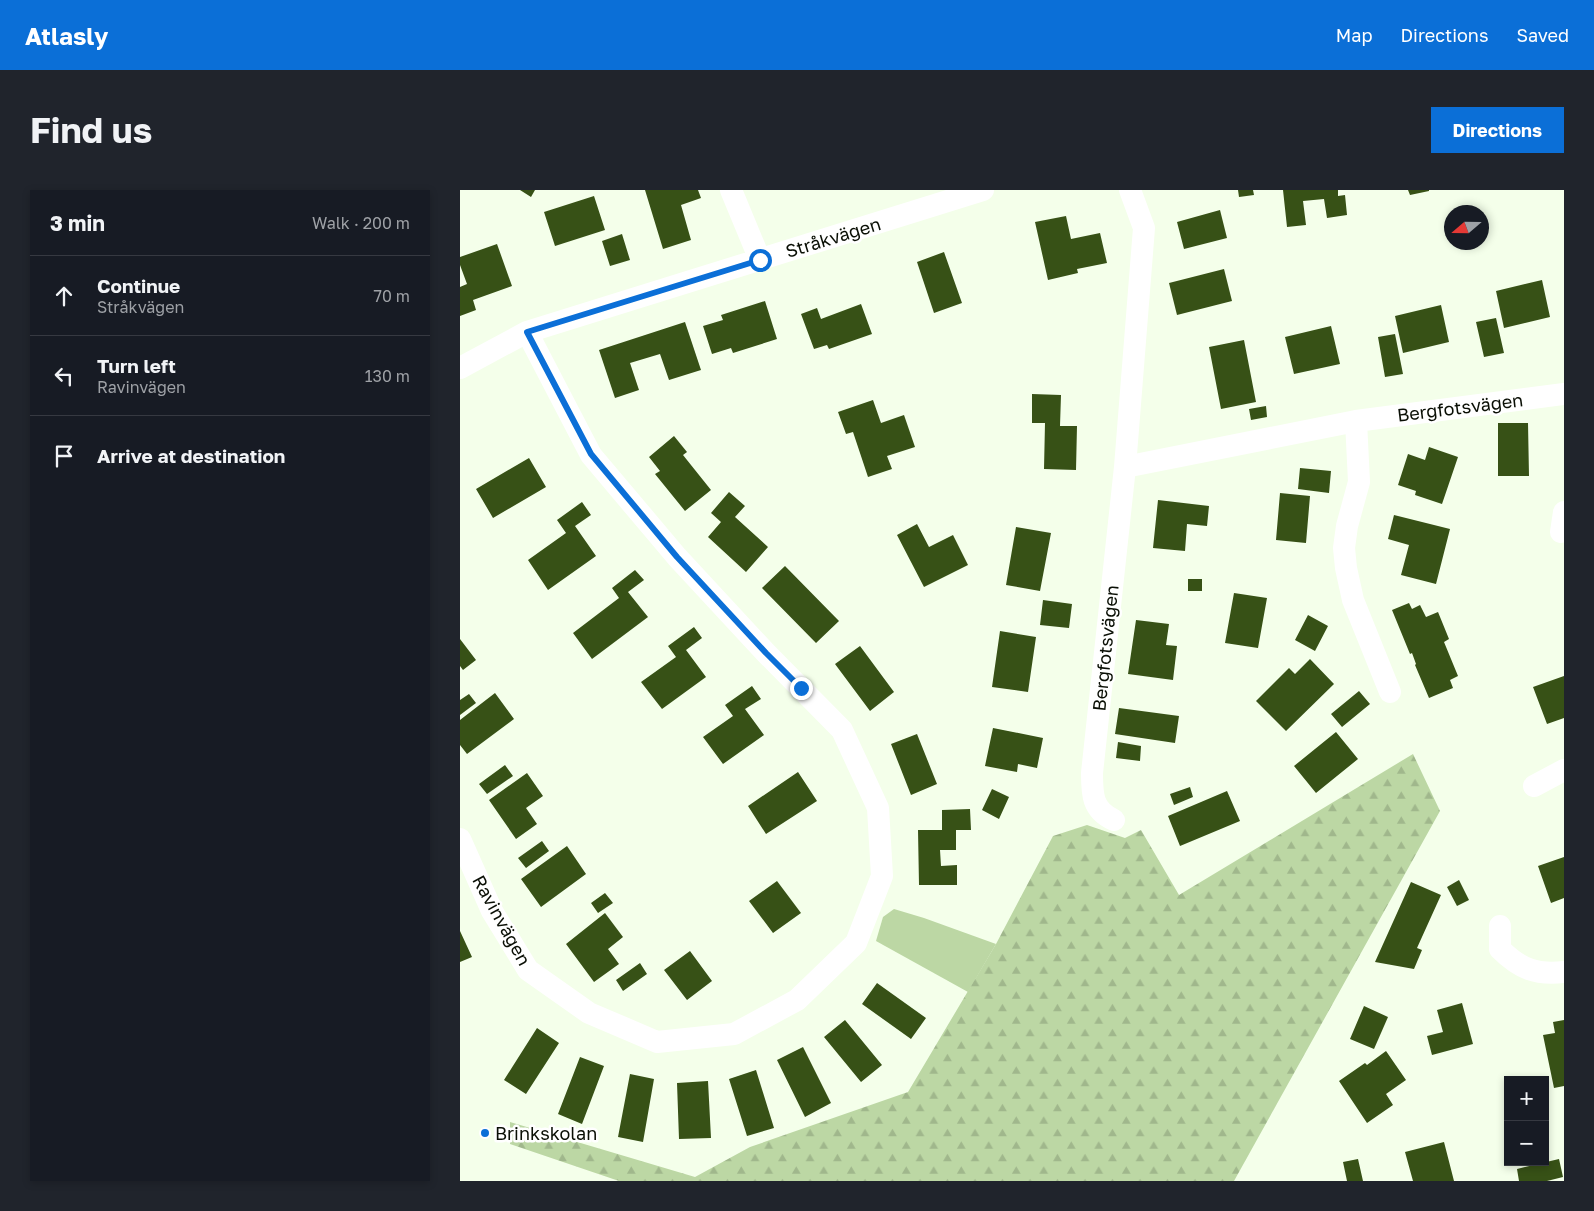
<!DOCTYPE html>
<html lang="en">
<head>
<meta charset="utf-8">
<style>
  body { margin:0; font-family:"Golos Text",sans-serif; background:#20242c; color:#f1f3f6 }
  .controls { position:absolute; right:15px; bottom:15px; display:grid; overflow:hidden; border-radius:0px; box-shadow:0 2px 8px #0003 }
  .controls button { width:45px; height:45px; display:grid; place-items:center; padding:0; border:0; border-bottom:1px solid #363941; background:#171b24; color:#f1f3f6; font:25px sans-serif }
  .compass { position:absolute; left:984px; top:15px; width:45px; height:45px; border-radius:50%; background:#171b24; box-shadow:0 2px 8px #0003; rotate:250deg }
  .stop { position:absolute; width:15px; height:15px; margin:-11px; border:4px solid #0b6fd7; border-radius:50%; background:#fff }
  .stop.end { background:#0b6fd7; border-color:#fff; box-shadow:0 1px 5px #0008 }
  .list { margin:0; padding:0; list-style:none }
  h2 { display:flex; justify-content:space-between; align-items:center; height:65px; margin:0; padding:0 20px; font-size:21px }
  h2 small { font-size:16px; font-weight:400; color:#9ea1a6 }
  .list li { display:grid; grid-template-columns:32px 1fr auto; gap:15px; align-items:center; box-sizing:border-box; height:80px; padding:0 20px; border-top:1px solid #363941 }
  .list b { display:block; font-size:19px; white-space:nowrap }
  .list p { margin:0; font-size:16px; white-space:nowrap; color:#9ea1a6 }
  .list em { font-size:16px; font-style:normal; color:#9ea1a6 }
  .icon { flex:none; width:28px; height:28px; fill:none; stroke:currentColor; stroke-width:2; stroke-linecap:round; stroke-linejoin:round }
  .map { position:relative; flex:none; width:1104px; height:991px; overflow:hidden; border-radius:0px }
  header { display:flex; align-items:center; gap:30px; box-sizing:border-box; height:70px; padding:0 25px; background:#0b6fd7; color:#fff }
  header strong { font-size:24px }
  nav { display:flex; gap:28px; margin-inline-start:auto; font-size:18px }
  .intro { display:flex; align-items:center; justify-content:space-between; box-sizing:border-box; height:120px; padding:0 30px }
  h1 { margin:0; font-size:35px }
  .button { padding:12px 22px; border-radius:0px; background:#0b6fd7; color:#fff; font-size:18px; font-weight:700 }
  main { display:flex; gap:30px; padding:0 30px }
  aside { flex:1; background:#171b24; border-radius:0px; box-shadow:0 2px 8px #0003 }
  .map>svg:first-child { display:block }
  .green { fill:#bcd7a4 }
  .forest { fill:url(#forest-firs) }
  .building { fill:#375116 }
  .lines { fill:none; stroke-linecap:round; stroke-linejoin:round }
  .minor { stroke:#fff; stroke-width:22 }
  .route { stroke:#0b6fd7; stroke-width:6 }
  .poi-dot { fill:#0b6fd7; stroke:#fff; stroke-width:2 }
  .labels { text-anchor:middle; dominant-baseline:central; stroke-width:5; stroke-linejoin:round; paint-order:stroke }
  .street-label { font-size:18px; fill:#0a0f05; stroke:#fff }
  .poi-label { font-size:18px; fill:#0a0f05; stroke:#fff; text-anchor:start }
</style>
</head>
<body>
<header>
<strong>Atlasly</strong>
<nav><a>Map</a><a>Directions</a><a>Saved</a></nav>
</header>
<div class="intro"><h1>Find us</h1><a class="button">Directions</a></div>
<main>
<aside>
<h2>3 min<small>Walk · 200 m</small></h2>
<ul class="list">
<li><svg class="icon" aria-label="ahead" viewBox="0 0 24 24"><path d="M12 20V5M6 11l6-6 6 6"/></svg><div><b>Continue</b><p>Stråkvägen</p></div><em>70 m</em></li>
<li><svg class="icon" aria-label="left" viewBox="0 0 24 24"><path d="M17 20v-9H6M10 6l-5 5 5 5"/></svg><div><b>Turn left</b><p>Ravinvägen</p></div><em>130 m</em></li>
<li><svg class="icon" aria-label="arrive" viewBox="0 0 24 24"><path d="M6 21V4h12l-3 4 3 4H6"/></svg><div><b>Arrive at destination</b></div></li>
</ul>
</aside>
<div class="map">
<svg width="1104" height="991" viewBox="0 0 1104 991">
  <defs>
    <pattern id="forest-firs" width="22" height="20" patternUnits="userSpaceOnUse" patternTransform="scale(1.25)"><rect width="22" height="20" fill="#bcd7a4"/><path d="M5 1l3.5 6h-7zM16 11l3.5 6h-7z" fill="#a0b78c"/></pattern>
  </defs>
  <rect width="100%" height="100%" fill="#f4ffea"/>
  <!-- green -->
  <path class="green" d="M434,719L464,728L536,754L508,802L416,751L423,727Z"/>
  <!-- forest -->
  <path class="forest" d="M953,564L980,621L774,991H159L50,954V932L235,987L290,957L448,902L536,754L593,646L627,635L665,648L681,640L719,705Z"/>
  <!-- building -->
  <path class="building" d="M60,0H75L71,7Z
    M185,0H238L241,8L221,15L231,50L203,59Z
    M778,0H793L794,5L779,7Z
    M823,0H878V6L885,5L887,25L867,28L864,9L843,11L846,35L827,37Z
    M948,0H969V1L950,5Z
    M134,6L145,40L95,56L84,22Z
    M760,20L767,48L724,59L717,32Z
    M606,26L611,49L640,43L647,73L617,79L618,83L588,90L575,32Z
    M162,44L170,70L150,76L142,51Z
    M37,54L52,96L13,110L16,120L0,126V97L7,94L0,75V67Z
    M484,62L502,113L474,123L457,72Z
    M764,79L772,111L717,125L709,93Z
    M1082,90L1090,127L1044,138L1036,101Z
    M305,111L317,149L273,163L271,158L252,164L243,136L263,130L261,125Z
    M401,114L412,144L369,159L367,155L354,159L341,124L357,118L361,129Z
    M981,115L989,152L943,163L935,126Z
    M1036,128L1044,163L1024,167L1016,132Z
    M225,132L241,180L209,190L200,164L170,173L179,200L155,208L139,160Z
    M871,136L880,174L834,184L825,147Z
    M935,144L943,184L925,187L918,147Z
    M784,150L796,212L761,219L749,157Z
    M572,204L601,205L600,236H617L616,280L584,279L585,233H572Z
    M413,210L421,233L444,225L455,257L427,266L432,279L408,287L393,242L386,244L378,222Z
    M806,216L807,227L791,230L789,219Z
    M1038,233H1068L1069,286H1038Z
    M214,246L227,262L223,265L251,300L225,321L195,284L200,281L189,267Z
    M969,257L998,267L982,314L955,305L956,301L938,295L948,264L965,270Z
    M69,268L86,297L33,328L16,299Z
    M840,278L871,281L869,303L838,299Z
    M269,302L285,316L275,327L308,357L286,382L248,347L261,332L251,323Z
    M820,303L850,306L846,353L816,350Z
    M698,310L749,316L747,336L727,334L725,361L693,358Z
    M122,312L131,325L115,336L136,366L88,400L68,370L106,343L97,330Z
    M934,325L990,339L976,394L941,385L949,355L928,349Z
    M457,334L469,357L493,345L508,375L464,397L437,345Z
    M556,337L591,343L580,401L546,395Z
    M325,376L379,431L356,453L302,398Z
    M175,380L184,390L168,402L188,427L132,469L113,443L159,408L152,398Z
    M728,389H742V401H728Z
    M774,403L807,408L798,458L765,453Z
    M583,410L612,414L609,438L580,435Z
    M949,413L952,419L960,415L966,427L978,422L989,449L984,452L998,486L990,490L993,498L969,508L955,475L956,474L952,463L950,464L932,420Z
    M848,425L868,436L855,461L835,450Z
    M676,430L709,434L706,455L717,456L713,490L668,484Z
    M234,437L242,448L226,460L246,487L202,519L181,492L216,467L208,456Z
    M540,441L576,447L568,502L532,497Z
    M0,449L16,470L3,480L0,476Z
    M400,456L434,502L410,521L375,474Z
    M850,469L874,494L826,541L796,511L829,478L835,484Z
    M1104,486V528L1087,534L1073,497Z
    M292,496L301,509L285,519L304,545L263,574L243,547L273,526L265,515Z
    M899,501L910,514L882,537L871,524Z
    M35,503L54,529L7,564L0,555V530Z
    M9,504L16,513L0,525V510Z
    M659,518L719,526L715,553L655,544Z
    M533,538L583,548L577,578L558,574L557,582L525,576Z
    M876,542L898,569L856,603L834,576Z
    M457,544L477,594L451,605L431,554Z
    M658,552L681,556L680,571L656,568Z
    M45,575L53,586L27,604L19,594Z
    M338,582L357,611L306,644L288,616Z
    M67,583L83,606L66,618L77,634L56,649L29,610Z
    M730,597L733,607L714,615L710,604Z
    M532,599L549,607L539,629L522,620Z
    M767,601L780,631L720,656L708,626Z
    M510,619L511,640H496V660H480L481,676L497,675V695H459L458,640H482V620Z
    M82,651L89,661L66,678L58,668Z
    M107,656L126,684L81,717L61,689Z
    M1104,667V708L1091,713L1078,676Z
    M999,690L1009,710L997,716L987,697Z
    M317,691L341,723L313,743L289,711Z
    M951,692L981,705L957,758L962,760L954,779L915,772Z
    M145,703L153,713L138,723L131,713Z
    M145,723L163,747L148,759L159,774L134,792L106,754Z
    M0,741L12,767L0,772Z
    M230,761L252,791L227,810L204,780Z
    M180,773L187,784L163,801L156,790Z
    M417,793L466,828L451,849L402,814Z
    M1002,813L1013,854L972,865L967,846L983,842L977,820Z
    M904,816L928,827L914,859L890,849Z
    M385,830L422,875L401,892L364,847Z
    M1104,830V896L1094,898L1083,845L1095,843L1093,832Z
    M77,838L99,853L66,904L44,890Z
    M343,857L371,913L345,927L317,870Z
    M926,861L946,890L926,904L933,915L907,933L879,891L905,873L907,875Z
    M120,867L144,876L122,934L98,924Z
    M296,880L314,938L287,946L269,889Z
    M170,884L194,889L183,952L158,947Z
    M248,891L251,948L219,949L217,893Z
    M984,952L994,991H953L945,962Z
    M898,969L903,991H887L883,972Z
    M1099,969L1103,987L1087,991H1059L1057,979Z"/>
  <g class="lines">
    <!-- minor -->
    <path class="minor" d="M271,0L300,70
      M0,178L67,142L523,0
      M896,231L899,292L887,336L884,358L886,378L893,410L930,502
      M665,277L896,231L1104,204
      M1101,342L1104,322
      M1074,596L1104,580
      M654,630C632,620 632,604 632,583L665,277L684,38L670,0
      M0,649L32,721L68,780L129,823L197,852L274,844L337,810L396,753L422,686L418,618L382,540L306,463L217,367L131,265L67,142
      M1040,736V759C1060,779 1076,785 1104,782"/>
  </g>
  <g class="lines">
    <!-- route -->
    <path class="route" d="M300,70L67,142L131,264L217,367L306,463L341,498"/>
  </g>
  <!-- markers -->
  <circle class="poi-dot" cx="25" cy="943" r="5"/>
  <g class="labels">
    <!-- street labels -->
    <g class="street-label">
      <text transform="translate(373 47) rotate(-17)">Stråkvägen</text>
      <text transform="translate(1000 217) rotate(-7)">Bergfotsvägen</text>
      <text transform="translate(645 458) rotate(-84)">Bergfotsvägen</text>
      <text transform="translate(42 730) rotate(61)">Ravinvägen</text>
    </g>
    <!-- poi labels -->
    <g class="poi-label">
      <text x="35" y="943">Brinkskolan</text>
    </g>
  </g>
</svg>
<div class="controls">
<button>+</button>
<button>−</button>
</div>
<svg class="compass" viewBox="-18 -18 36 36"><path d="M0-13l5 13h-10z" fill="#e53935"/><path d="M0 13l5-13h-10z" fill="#9ea1a6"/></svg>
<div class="stop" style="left:300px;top:70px"></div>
<div class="stop end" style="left:341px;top:498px"></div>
</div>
</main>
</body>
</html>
